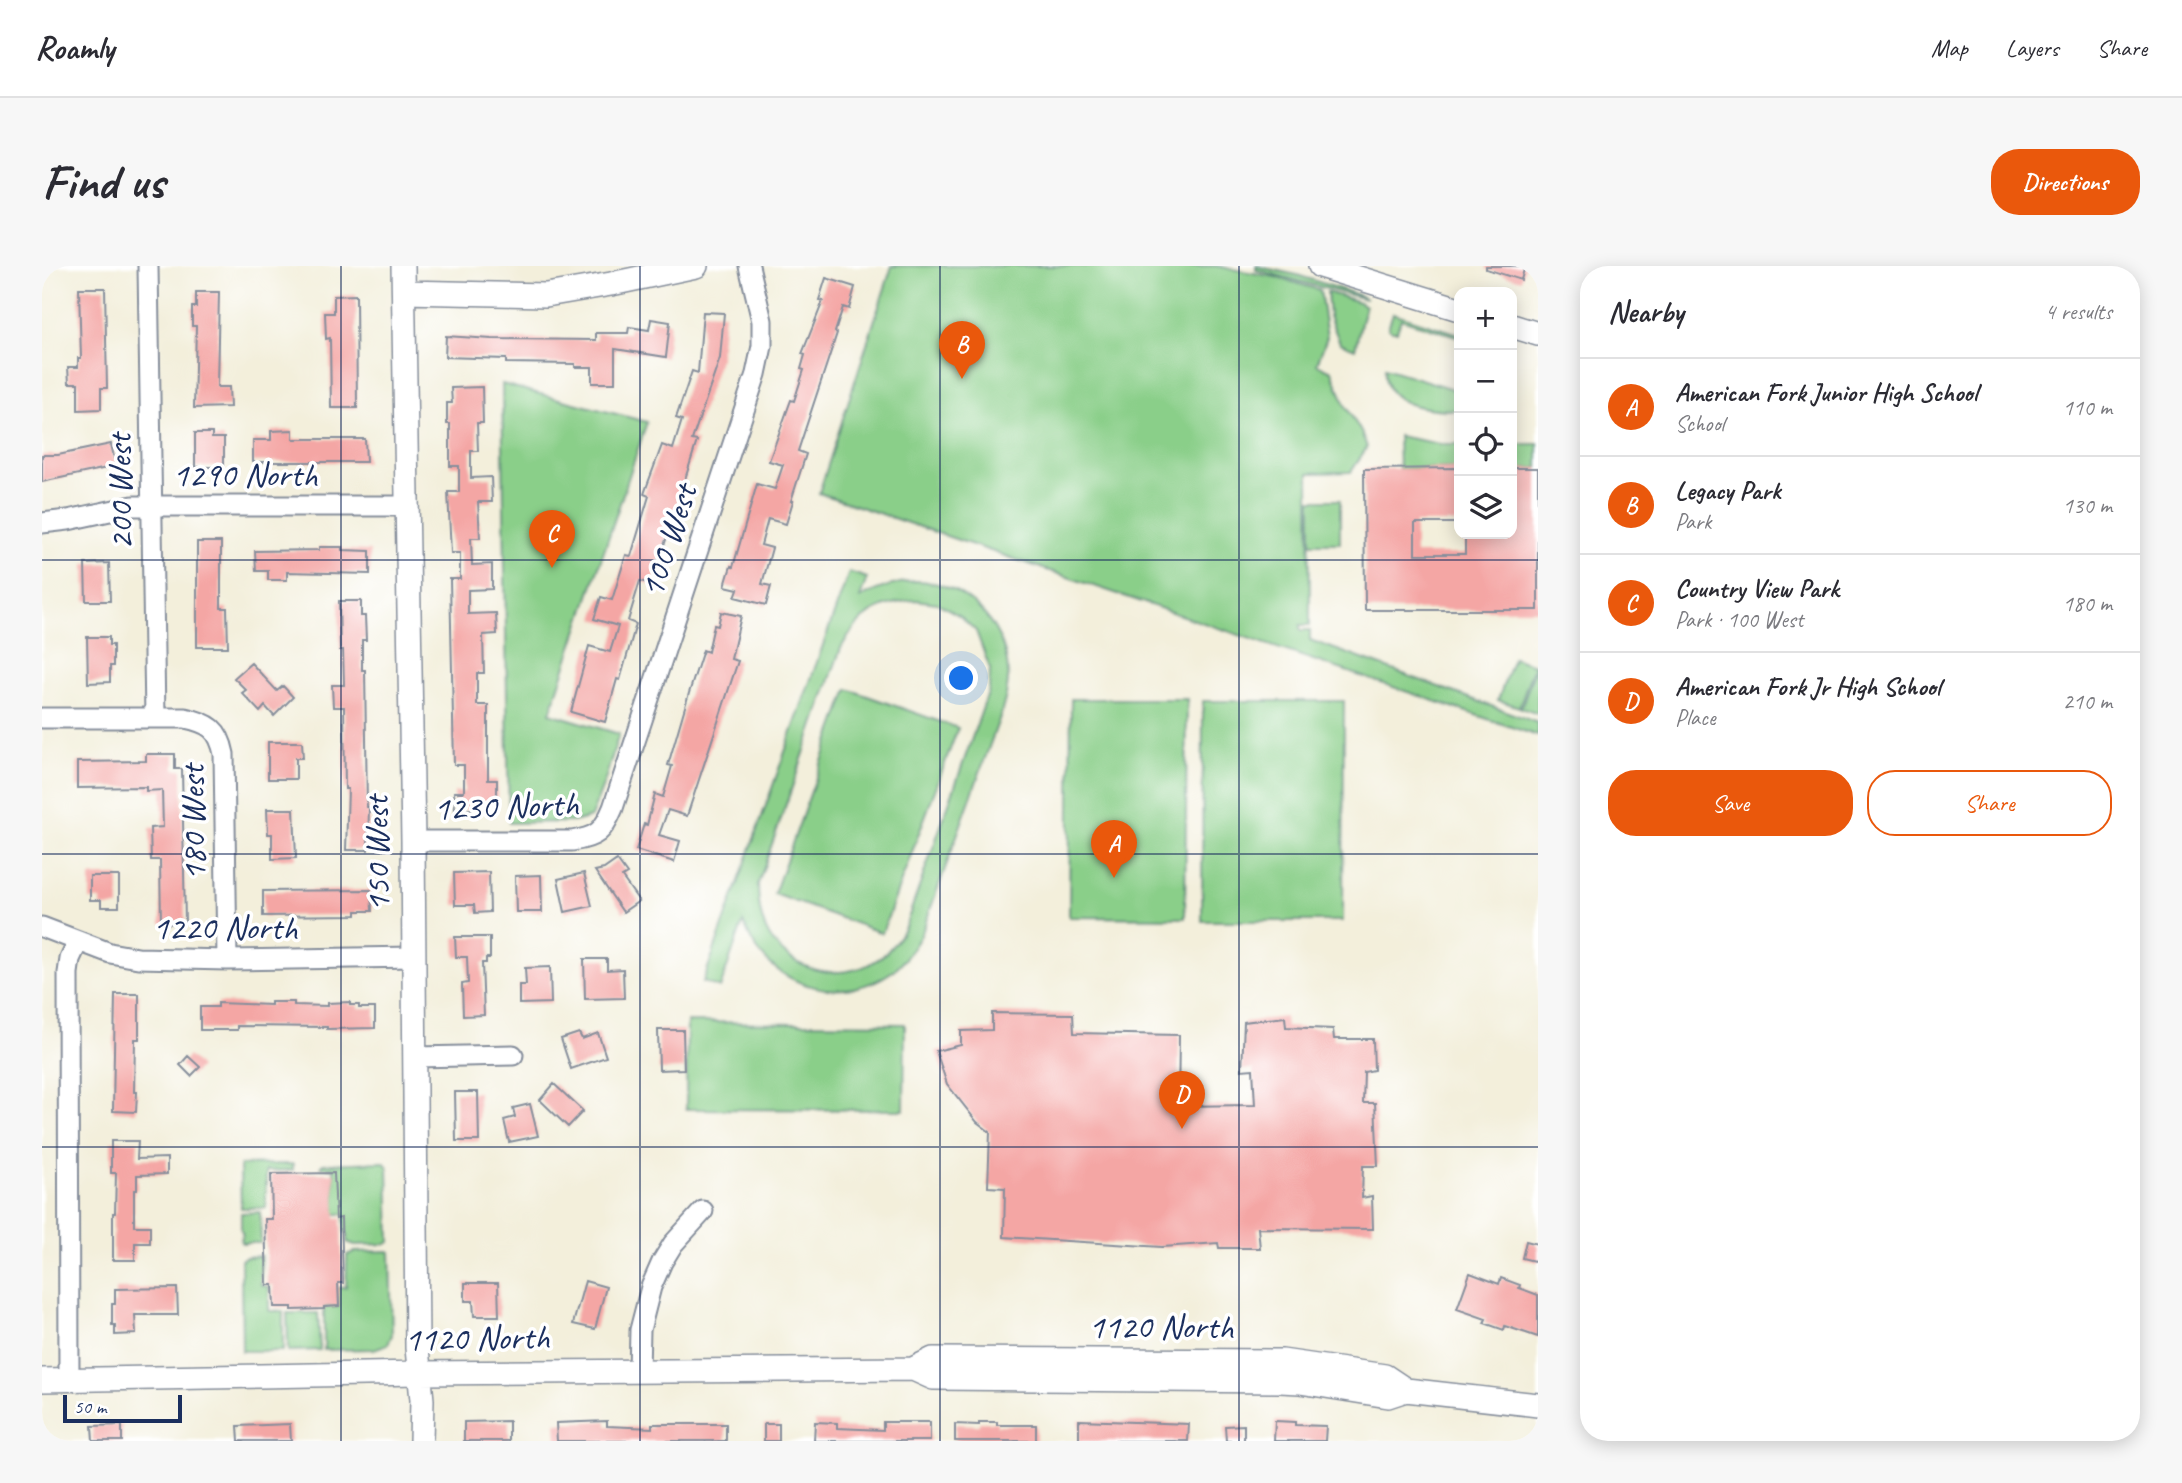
<!DOCTYPE html>
<html lang="en">
<head>
<meta charset="utf-8">
<style>
  body { margin:0; font-family:Caveat,sans-serif; background:#f7f7f7; color:#2b2b33 }
  .controls { position:absolute; right:21px; top:21px; display:grid; overflow:hidden; border-radius:14px; box-shadow:0 4px 18px #0003 }
  .controls button { width:63px; height:63px; display:grid; place-items:center; padding:0; border:0; border-bottom:2px solid #e1e1e2; background:#fff; color:#2b2b33; font:35px sans-serif }
  .scale { position:absolute; left:21px; bottom:18px; width:119px; box-sizing:border-box; padding-left:7px; border:4px solid #1b2f5e; border-top:0; font-size:19px; line-height:24px; white-space:nowrap; color:#1b2f5e; -webkit-text-stroke:5px #fff; paint-order:stroke }
  .you { position:absolute; left:920px; top:413px; width:24px; height:24px; margin:-18px; border:5px solid #fff; border-radius:50%; background:#1a73e8; box-shadow:0 0 0 10px #1a73e833 }
  .badge { display:grid; place-items:center; width:46px; height:46px; border-radius:50%; background:#ea580c; color:#fff; font-size:23px; font-weight:700 }
  .pin { position:absolute; translate:-50% -58px; filter:drop-shadow(0 2px 4px #0008) }
  .pin::after { content:''; position:absolute; top:37px; width:24px; height:21px; background:inherit; clip-path:polygon(0 0,100% 0,50% 100%) }
  .list { margin:0; padding:0; list-style:none }
  h2 { display:flex; justify-content:space-between; align-items:center; height:91px; margin:0; padding:0 28px; font-size:30px }
  h2 small { font-size:23px; font-weight:400; color:#7c7c81 }
  .list li { display:grid; grid-template-columns:46px 1fr auto; gap:21px; align-items:center; box-sizing:border-box; height:98px; padding:0 28px; border-top:2px solid #e1e1e2 }
  .list b { display:block; font-size:26px; white-space:nowrap }
  .list p { margin:0; font-size:23px; white-space:nowrap; color:#7c7c81 }
  .list em { font-size:23px; font-style:normal; color:#7c7c81 }
  .actions { display:flex; gap:14px; padding:21px 28px }
  .actions a { flex:1; padding:16px 0; border:2px solid #ea580c; border-radius:28px; text-align:center; font-size:24px; color:#ea580c }
  .actions .main { background:#ea580c; color:#fff }
  .icon { flex:none; width:38px; height:38px; fill:none; stroke:currentColor; stroke-width:2; stroke-linecap:round; stroke-linejoin:round }
  .map { position:relative; flex:none; width:1496px; height:1175px; overflow:hidden; border-radius:28px }
  header { display:flex; align-items:center; gap:42px; box-sizing:border-box; height:98px; padding:0 35px; background:#fff; border-bottom:2px solid #e1e1e2 }
  header strong { font-size:33px }
  nav { display:flex; gap:38px; margin-inline-start:auto; font-size:24px }
  .intro { display:flex; align-items:center; justify-content:space-between; box-sizing:border-box; height:168px; padding:0 42px }
  h1 { margin:0; font-size:49px }
  .button { padding:18px 32px; border-radius:28px; background:#ea580c; color:#fff; font-size:24px; font-weight:700 }
  main { display:flex; gap:42px; padding:0 42px }
  aside { flex:1; background:#fff; border-radius:28px; box-shadow:0 4px 18px #0003 }
  .map>svg:first-child { display:block }
  .green { fill:#8acf89; stroke:#527f74; stroke-width:2; fill-rule:evenodd }
  .building { fill:#f4a6a4 }
  .lines { fill:none; stroke-linecap:round; stroke-linejoin:round }
  .minor-casing { stroke:#878f9c; stroke-width:23 }
  .tertiary-casing { stroke:#878f9c; stroke-width:26 }
  .minor { stroke:#fff; stroke-width:19 }
  .tertiary { stroke:#fff; stroke-width:23 }
  .grid { fill:none; stroke:#1b2f5e; stroke-width:2; stroke-opacity:0.55 }
  .labels { text-anchor:middle; dominant-baseline:central; stroke-width:7; stroke-linejoin:round; paint-order:stroke }
  .street-label { font-size:35px; fill:#1b2f5e; stroke:#fff }
</style>
</head>
<body>
<header>
<strong>Roamly</strong>
<nav><a>Map</a><a>Layers</a><a>Share</a></nav>
</header>
<div class="intro"><h1>Find us</h1><a class="button">Directions</a></div>
<main>
<div class="map">
<svg width="1496" height="1175" viewBox="0 0 1496 1175">
  <rect width="100%" height="100%" fill="#fff"/>
  <filter id="ink" filterUnits="userSpaceOnUse"><feTurbulence type="fractalNoise" baseFrequency=".0143" numOctaves="2"/><feDisplacementMap in="SourceGraphic" scale="14" xChannelSelector="R" yChannelSelector="G"/><feConvolveMatrix kernelMatrix="1 2 1 2 8 2 1 2 1" color-interpolation-filters="sRGB"/></filter>
  <filter id="wash" filterUnits="userSpaceOnUse"><feTurbulence type="fractalNoise" baseFrequency=".00686" numOctaves="4" result="noise"/><feDisplacementMap in="SourceGraphic" scale="28" xChannelSelector="R" yChannelSelector="G"/><feGaussianBlur stdDeviation="1.57" result="paint"/><feColorMatrix in="noise" values="0 0 0 0 0 0 0 0 0 0 0 0 0 0 0 0 0 1.4 0 .05"/><feComposite in="paint" operator="in"/></filter>
  <g filter="url(#wash)">
    <rect width="100%" height="100%" fill="#f3efdb"/>
    <!-- green -->
    <path class="green" d="M850,0H1174L1233,11L1278,24L1285,71L1275,98L1290,105L1303,139L1319,166L1325,181L1309,206L1267,207L1268,359H1258V364H1268V374L1496,457V470L777,227Z
      M1214,0L1255,9L1317,29L1324,33L1214,4Z
      M1285,26L1317,36L1323,40L1313,83L1298,77L1287,50Z
      M1351,47L1417,68V71L1359,53L1355,65H1350L1346,62Z
      M1343,102L1417,125V144C1389,144 1339,142 1343,102Z
      M460,118L605,156L508,447L577,468L563,514L549,551L532,556L467,557Z
      M1356,170L1398,178H1417V202L1357,203Z
      M1470,178H1496V202H1470Z
      M1269,234H1298V277H1269Z
      M807,306L825,312L818,332C836,322 854,316 874,315C923,315 963,359 966,405C967,420 963,434 959,448L879,669C871,683 862,697 848,707C804,737 743,725 713,680C708,673 705,664 701,656L678,722L661,716ZM873,334L895,337L918,350L934,365L948,403L947,424L863,661C857,672 850,682 840,690C807,717 755,709 730,674C718,658 716,637 716,618L799,382C817,349 835,338 873,334Z
      M1471,392L1492,399L1477,441L1456,434Z
      M1494,400L1496,401V448L1479,442Z
      M806,423L916,462L840,667L732,628Z
      M1029,433H1145L1143,652L1027,651Z
      M1161,435H1302L1301,655H1160Z
      M645,756L863,758L862,844L644,843Z
      M342,896L346,901L348,976L345,978L313,979L305,976V968L303,966L302,948H293L292,902H279V900L281,898Z
      M251,898V904L224,905V942H199L198,899Z
      M218,946L219,977H200L199,971L201,968L199,965V947Z
      M346,985L348,986L350,1069L346,1078L332,1083L282,1084V1041L297,1040L296,1022L304,1021L305,989L312,986Z
      M219,990V1019L227,1021V1045H241V1085H200L199,994L203,991Z
      M245,1047H276L278,1084L246,1085Z"/>
    <g id="blocks">
      <!-- building -->
      <path class="building" d="M1444,0H1483L1479,14L1444,3Z
        M784,12L813,21L807,43L801,41L793,66L795,67L756,185L764,188L749,235H751L744,258L726,253L719,279L730,282L720,318L729,320L724,339L693,331L696,323L683,320L689,300L691,301L715,218L733,223L741,199L727,195L749,134L752,135L762,104L759,103L763,89L760,88L781,35L777,34Z
        M37,22H63L65,122H59V143L36,144V117H27L26,101H36V92H39Z
        M154,26H177L175,121H187L188,141L152,142L154,60H150V41H154Z
        M314,29L315,142H289L288,72L284,73L283,47H292V30Z
        M661,46L682,47L678,92L650,174L655,175L610,318L598,315L586,355L594,358L578,414L575,413L563,456L529,446L547,380L568,386L576,360L552,353L559,331L570,334L584,289L589,290L607,230L602,228L620,179L631,183L640,154L634,152L650,105L656,107Z
        M609,53L628,56L624,91L573,83V117H550V101H533V98L464,97V93L403,91L404,70L450,73L554,74V67H586L587,61L607,64Z
        M440,121L441,157H435L436,185H429V212L449,211L450,236H436L438,272H429L430,299L450,298V323L426,324V348L454,347L455,368L441,369L442,407H435V439H446V514H455V537L432,538V543L413,544L412,526H422V499H412L408,313H418V287H409L406,226H417V200H408V158H405V137H410L409,122Z
        M251,164V173H323L324,196H211V174H229V165Z
        M153,167H170V172H182V201H153Z
        M69,178L74,200L0,216V189H16Z
        M1417,202V257H1373V288H1423V268H1470V202H1496V344H1323L1322,203Z
        M155,276H179V342H185L186,381H155Z
        M277,281H300V284L328,285V308L245,306V314H226V305H214L213,285L277,284Z
        M67,297L68,335H44L43,298Z
        M297,335H319V350H323L324,374H320V404H323L325,541H327L326,584H304L306,523H303L302,441H291L290,419H302L301,384H298Z
        M679,346L699,350L689,393L696,395L645,550L626,544L617,569L638,575L632,596L594,584L602,558L605,559L613,528L621,531L630,500L626,499L647,427L661,384L666,386L672,359L676,360Z
        M45,371H67V379H71V400H68V416L46,417Z
        M209,397L235,425L241,420L251,431L232,450L223,440L218,446L200,427L204,424L192,412Z
        M226,476H260L261,492H254V513H226Z
        M104,488H133V503H140L143,657L119,658L118,594H109L108,562L121,561L120,524L104,525V521L35,522V496L104,495Z
        M225,543H252L254,592L230,593V568H226Z
        M575,594L585,608L580,611L597,635L581,646L553,605L562,603Z
        M447,606L448,646L433,647L432,639H413L412,607Z
        M542,607L550,640L523,646L516,613Z
        M499,609L500,646H474L473,610Z
        M48,610H77V641H59V634H48Z
        M329,624L330,645H314V649L221,650V625Z
        M413,671H448V692H444V697H440L442,749L421,750L420,718L426,717L425,691H414Z
        M542,693H565V704L581,703L582,732L543,733Z
        M508,701L509,737L477,738V719H484L483,702Z
        M73,728H97V773H93L92,826H95L94,846L71,845Z
        M229,736H252V739L285,740V737L308,736V739H317V742H333V762L285,763V761L195,760V764H158V741H176V737L229,739Z
        M950,747L1031,748L1032,767L1137,769L1136,840L1213,839L1211,803L1200,804L1202,756L1243,751L1244,761L1291,763L1292,773H1331L1332,804L1322,806L1321,837H1333L1336,900H1321L1320,932L1330,930L1331,963L1216,962L1218,982H1177L1176,977L1120,981L962,971L963,922L946,921L948,866L935,856L905,818L894,785L919,779V765L950,764Z
        M616,764H641L642,803L617,804Z
        M537,767L540,773L556,767L564,791L529,803L519,773Z
        M146,790L158,801L149,810L138,799Z
        M512,818L541,845L526,861L498,834Z
        M413,826H436L437,875H414Z
        M488,838L496,870L467,876L462,854L473,851L471,842Z
        M69,875H96L95,893L125,892V908L95,909V924H92V960H108V977H93V994H71V947H73L74,907H69Z
        M292,907L294,953L299,952L301,1017H296L297,1040L282,1041V1043L250,1044V1041H232L231,1019H225L223,953H230L229,908Z
        M1484,975L1496,978V996L1480,992Z
        M1428,1007L1457,1018L1459,1012L1478,1019L1477,1022L1496,1029V1071L1463,1060L1462,1064L1442,1057L1444,1053L1415,1043Z
        M543,1015L564,1021L553,1063L531,1058Z
        M423,1017H456L457,1050H432L431,1035H423Z
        M135,1022L136,1049H93L94,1068L73,1069V1059H70V1038H73V1023Z
        M1037,1154L1147,1158L1146,1175H1037Z
        M467,1155V1175H422V1156Z
        M565,1155V1160L610,1162V1158H684V1175H515L514,1157Z
        M1233,1155L1253,1156V1159L1284,1160L1283,1175H1232Z
        M773,1156L795,1157V1162L841,1164V1156H888V1175H772Z
        M937,1156H955V1159H994V1175H913V1158L937,1159Z
        M248,1158L249,1175H197L196,1160Z
        M722,1158H737V1175H722Z
        M80,1159V1175H51L50,1160Z
        M1202,1159V1175H1184L1183,1160Z"/>
    </g>
  </g>
  <g filter="url(#ink)">
    <use href="#blocks" fill-opacity="0" stroke="#878f9c" stroke-width="2"/>
    <g class="lines">
      <defs>
        <path id="minor" d="M106,0L113,452
          M0,257L26,254L91,240H365
          M0,452H143C167,457 177,463 182,488L185,694
          M371,575H530C555,571 561,566 571,542L714,108L720,80V55L707,0
          M0,661L68,687L96,692L185,694L372,691
          M373,791L471,789
          M597,1105L598,1064L609,1021L620,996L631,978L661,945
          M27,1114L26,707L28,693L36,676"/>
        <path id="tertiary" d="M361,0L371,575L375,1082L380,1134L379,1175
          M1278,0L1417,43
          M362,26L504,29L569,18L654,0
          M1470,60L1496,68
          M871,1103L891,1093L1240,1095L1343,1110L1364,1124
          M0,1114L377,1107L871,1103L891,1112L1238,1115L1258,1116L1346,1130L1364,1124L1496,1139"/>
      </defs>
      <!-- minor casing -->
      <use href="#minor" class="minor-casing"/>
      <!-- tertiary casing -->
      <use href="#tertiary" class="tertiary-casing"/>
      <!-- minor -->
      <use href="#minor" class="minor"/>
      <!-- tertiary -->
      <use href="#tertiary" class="tertiary"/>
    </g>
  </g>
  <!-- grid -->
  <path class="grid" d="M299,0V1175M598,0V1175M898,0V1175M1197,0V1175M0,294H1496M0,588H1496M0,881H1496"/>
  <g class="labels">
    <!-- street labels -->
    <g class="street-label">
      <text x="203" y="208">1290 North</text>
      <text transform="translate(78 226) rotate(-91)">200 West</text>
      <text transform="translate(626 275) rotate(-72)">100 West</text>
      <text transform="translate(464 540) rotate(-2)">1230 North</text>
      <text transform="translate(151 557) rotate(-91)">180 West</text>
      <text transform="translate(335 588) rotate(-91)">150 West</text>
      <text x="183" y="661">1220 North</text>
      <text x="1119" y="1060">1120 North</text>
      <text transform="translate(435 1072) rotate(-1)">1120 North</text>
    </g>
  </g>
</svg>
<div class="controls">
<button>+</button>
<button>−</button>
<button><svg class="icon" aria-label="locate" viewBox="0 0 24 24"><circle cx="12" cy="12" r="6"/><path d="M12 2v4M12 18v4M2 12h4M18 12h4"/></svg></button>
<button><svg class="icon" aria-label="layers" viewBox="0 0 24 24"><path d="M12 4l9 5-9 5-9-5zM3 14l9 5 9-5"/></svg></button>
</div>
<div class="scale">50 m</div>
<div class="you"></div>
<div class="pin badge" style="left:1072px;top:612px">A</div>
<div class="pin badge" style="left:920px;top:113px">B</div>
<div class="pin badge" style="left:510px;top:302px">C</div>
<div class="pin badge" style="left:1140px;top:863px">D</div>
</div>
<aside>
<h2>Nearby<small>4 results</small></h2>
<ul class="list">
<li><span class="badge">A</span><div><b>American Fork Junior High School</b><p>School</p></div><em>110 m</em></li>
<li><span class="badge">B</span><div><b>Legacy Park</b><p>Park</p></div><em>130 m</em></li>
<li><span class="badge">C</span><div><b>Country View Park</b><p>Park · 100 West</p></div><em>180 m</em></li>
<li><span class="badge">D</span><div><b>American Fork Jr High School</b><p>Place</p></div><em>210 m</em></li>
</ul>
<div class="actions"><a class="main">Save</a><a>Share</a></div>
</aside>
</main>
</body>
</html>
